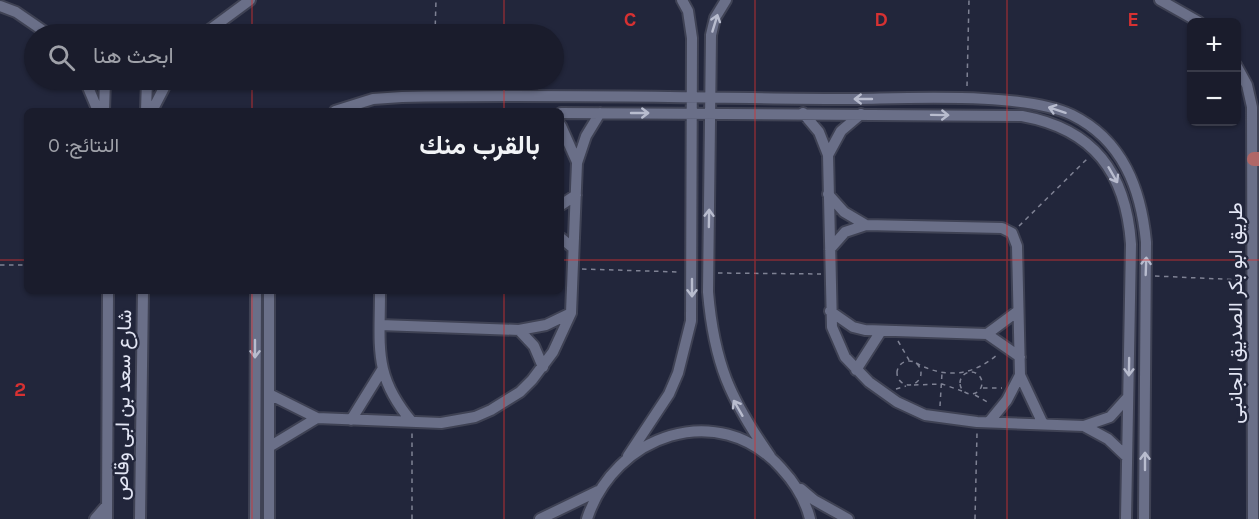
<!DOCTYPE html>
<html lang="ar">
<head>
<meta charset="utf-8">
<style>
  body { margin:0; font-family:Karla,Vazirmatn,sans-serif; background:#272938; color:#f1f3f6; direction:rtl }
  .controls { position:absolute; right:18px; top:18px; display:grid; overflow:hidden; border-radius:9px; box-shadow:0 2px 4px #0004 }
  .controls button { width:54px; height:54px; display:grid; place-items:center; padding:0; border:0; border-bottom:2px solid #383a48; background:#1a1c2c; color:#f1f3f6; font:30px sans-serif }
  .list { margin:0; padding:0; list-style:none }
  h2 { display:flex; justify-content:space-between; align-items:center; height:78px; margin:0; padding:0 24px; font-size:26px }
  h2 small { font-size:20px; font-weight:400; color:#9fa1a9 }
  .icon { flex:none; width:33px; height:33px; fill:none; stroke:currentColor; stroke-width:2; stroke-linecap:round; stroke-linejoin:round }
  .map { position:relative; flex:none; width:1259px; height:519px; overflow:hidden; direction:ltr }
  .search { position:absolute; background:#1a1c2c; box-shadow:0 2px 4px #0004; left:24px; top:24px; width:540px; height:66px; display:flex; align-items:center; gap:15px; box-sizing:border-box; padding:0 21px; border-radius:33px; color:#9fa1a9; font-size:22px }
  .panel { position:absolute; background:#1a1c2c; box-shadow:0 2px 4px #0004; left:24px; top:108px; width:540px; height:186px; border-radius:9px; direction:rtl }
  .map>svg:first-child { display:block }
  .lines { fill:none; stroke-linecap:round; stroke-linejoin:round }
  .minor-casing { stroke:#3f4254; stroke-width:14 }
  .major-casing { stroke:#3f4254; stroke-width:16 }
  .path { stroke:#7f8294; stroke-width:1.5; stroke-dasharray:4.5 4.5; stroke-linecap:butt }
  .minor { stroke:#6a6f88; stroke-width:10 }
  .major { stroke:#b06767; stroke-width:14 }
  .oneway { stroke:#b8bcce }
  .grid { fill:none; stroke:#d73132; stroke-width:1.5; stroke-opacity:0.55 }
  .labels { text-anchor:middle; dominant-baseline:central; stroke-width:4.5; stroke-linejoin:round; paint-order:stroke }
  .street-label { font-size:20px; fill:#e2e5f4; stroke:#22263b }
  .grid-label { font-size:20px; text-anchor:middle; font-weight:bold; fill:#d73132; stroke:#22263b; stroke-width:4.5; stroke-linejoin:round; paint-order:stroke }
</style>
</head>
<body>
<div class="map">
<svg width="1259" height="519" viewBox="0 0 1259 519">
  <rect width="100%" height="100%" fill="#22263b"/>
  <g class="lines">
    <defs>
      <path id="minor" d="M726,0L715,18L711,35L708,292C714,363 730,399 770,456
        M1160,0L1199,22
        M0,6L16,12L48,34
        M204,34L250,0
        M1236,65L1247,85L1252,107L1253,519
        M85,80L98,111
        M104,111L105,80
        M146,111L147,80
        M152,111L168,80
        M335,111L373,99L402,97C548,94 696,98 842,99C902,99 1021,91 1072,115C1123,140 1141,189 1146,242L1144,519
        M561,113L1022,116C1094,129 1126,173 1131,244L1126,519
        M803,113L819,132L828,155L832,327L845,357L869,382L897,402L925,415L977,422L1084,426L1110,417L1128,397
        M561,126L577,162
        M828,155L841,131L861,114
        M828,194L844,212L866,225
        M561,205L576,195
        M561,238L573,248
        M830,249L845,232L866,225L1002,228L1012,233L1017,246L1020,375L1043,424
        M380,291C380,348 373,376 412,422
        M830,311L853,327L865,330L987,334L1020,357
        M380,325L519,330L546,325L571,313
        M519,330L534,346L543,367
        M987,334L1018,311
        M856,370L881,331
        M269,394L317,418L441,423L475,417L491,410L520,392L532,380L553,352L571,313L577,163L586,136L600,113
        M351,420L382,370
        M989,422L1007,400L1020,375
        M1084,426L1108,439L1127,457
        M269,447L317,418
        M628,456L669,394L678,373L691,321L692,38L688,11L682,0
        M801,489L814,500L848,519
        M95,519L107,505
        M107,519L108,291
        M140,519L143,291
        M255,519L256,291
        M269,519V291
        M540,519L598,491
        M587,519C614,435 718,398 781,468C795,483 805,498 810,519"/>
      <path id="major" d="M1254,159H1259"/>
    </defs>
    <!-- minor casing -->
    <use href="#minor" class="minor-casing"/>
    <!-- major casing -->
    <use href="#major" class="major-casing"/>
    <!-- path -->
    <path class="path" d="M435,34L436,0
      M433,86V80
      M967,86L969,0
      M1019,226L1088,158
      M0,265H27
      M582,269L679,272
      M718,273L821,274
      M1155,276L1243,280
      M898,341L909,360
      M897 373a12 12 0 1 1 24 0a12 12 0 1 1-24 0Z
      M916,363C945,379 973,376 998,354
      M960 383a11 11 0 1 1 22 0a11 11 0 1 1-22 0Z
      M914,385L942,384L962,391
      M983,388H1002
      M896,389L906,386
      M975,395L989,403
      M940,406L942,373
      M412,519V433
      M975,519L977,433"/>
    <!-- minor -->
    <use href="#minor" class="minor"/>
    <!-- major -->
    <use href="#major" class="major"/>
  </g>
  <!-- one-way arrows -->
  <defs><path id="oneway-shaft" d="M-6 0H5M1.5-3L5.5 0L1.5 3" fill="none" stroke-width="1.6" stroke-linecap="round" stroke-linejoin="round" transform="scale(1.5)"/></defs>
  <g class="oneway">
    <use href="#oneway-shaft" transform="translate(715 23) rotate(-73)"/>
    <use href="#oneway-shaft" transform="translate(863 99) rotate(-180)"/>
    <use href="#oneway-shaft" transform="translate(1057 110) rotate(-162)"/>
    <use href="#oneway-shaft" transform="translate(640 113)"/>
    <use href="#oneway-shaft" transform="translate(940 115) rotate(1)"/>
    <use href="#oneway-shaft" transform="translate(1113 175) rotate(60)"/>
    <use href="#oneway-shaft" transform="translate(709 218) rotate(-89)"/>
    <use href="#oneway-shaft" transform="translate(1146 266) rotate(-88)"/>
    <use href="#oneway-shaft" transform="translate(692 288) rotate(90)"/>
    <use href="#oneway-shaft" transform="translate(255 349) rotate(90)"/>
    <use href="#oneway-shaft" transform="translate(1129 367) rotate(91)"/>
    <use href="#oneway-shaft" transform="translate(738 408) rotate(-120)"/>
    <use href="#oneway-shaft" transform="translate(1145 461) rotate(-90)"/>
  </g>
  <!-- grid -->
  <path class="grid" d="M252,0V34M504,0V34M755,0V519M1007,0V519M252,80V111M504,80V111M0,260H27M561,260H1259M252,291V519M504,291V519"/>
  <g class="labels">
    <!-- street labels -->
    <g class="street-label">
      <text transform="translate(1235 313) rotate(-90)">طريق ابو بكر الصديق الجانبى</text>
      <text transform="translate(123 405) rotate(-89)">شارع سعد بن ابى وقاص</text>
    </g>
  </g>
  <g class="grid-label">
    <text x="630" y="26">C</text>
    <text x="881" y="26">D</text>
    <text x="1133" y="26">E</text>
    <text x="20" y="396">2</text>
  </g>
</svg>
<div class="controls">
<button>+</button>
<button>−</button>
</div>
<div class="search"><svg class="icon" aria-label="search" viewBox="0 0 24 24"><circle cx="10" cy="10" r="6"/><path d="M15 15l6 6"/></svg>ابحث هنا</div>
<section class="panel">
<h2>بالقرب منك<small>النتائج: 0</small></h2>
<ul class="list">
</ul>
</section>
</div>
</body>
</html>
